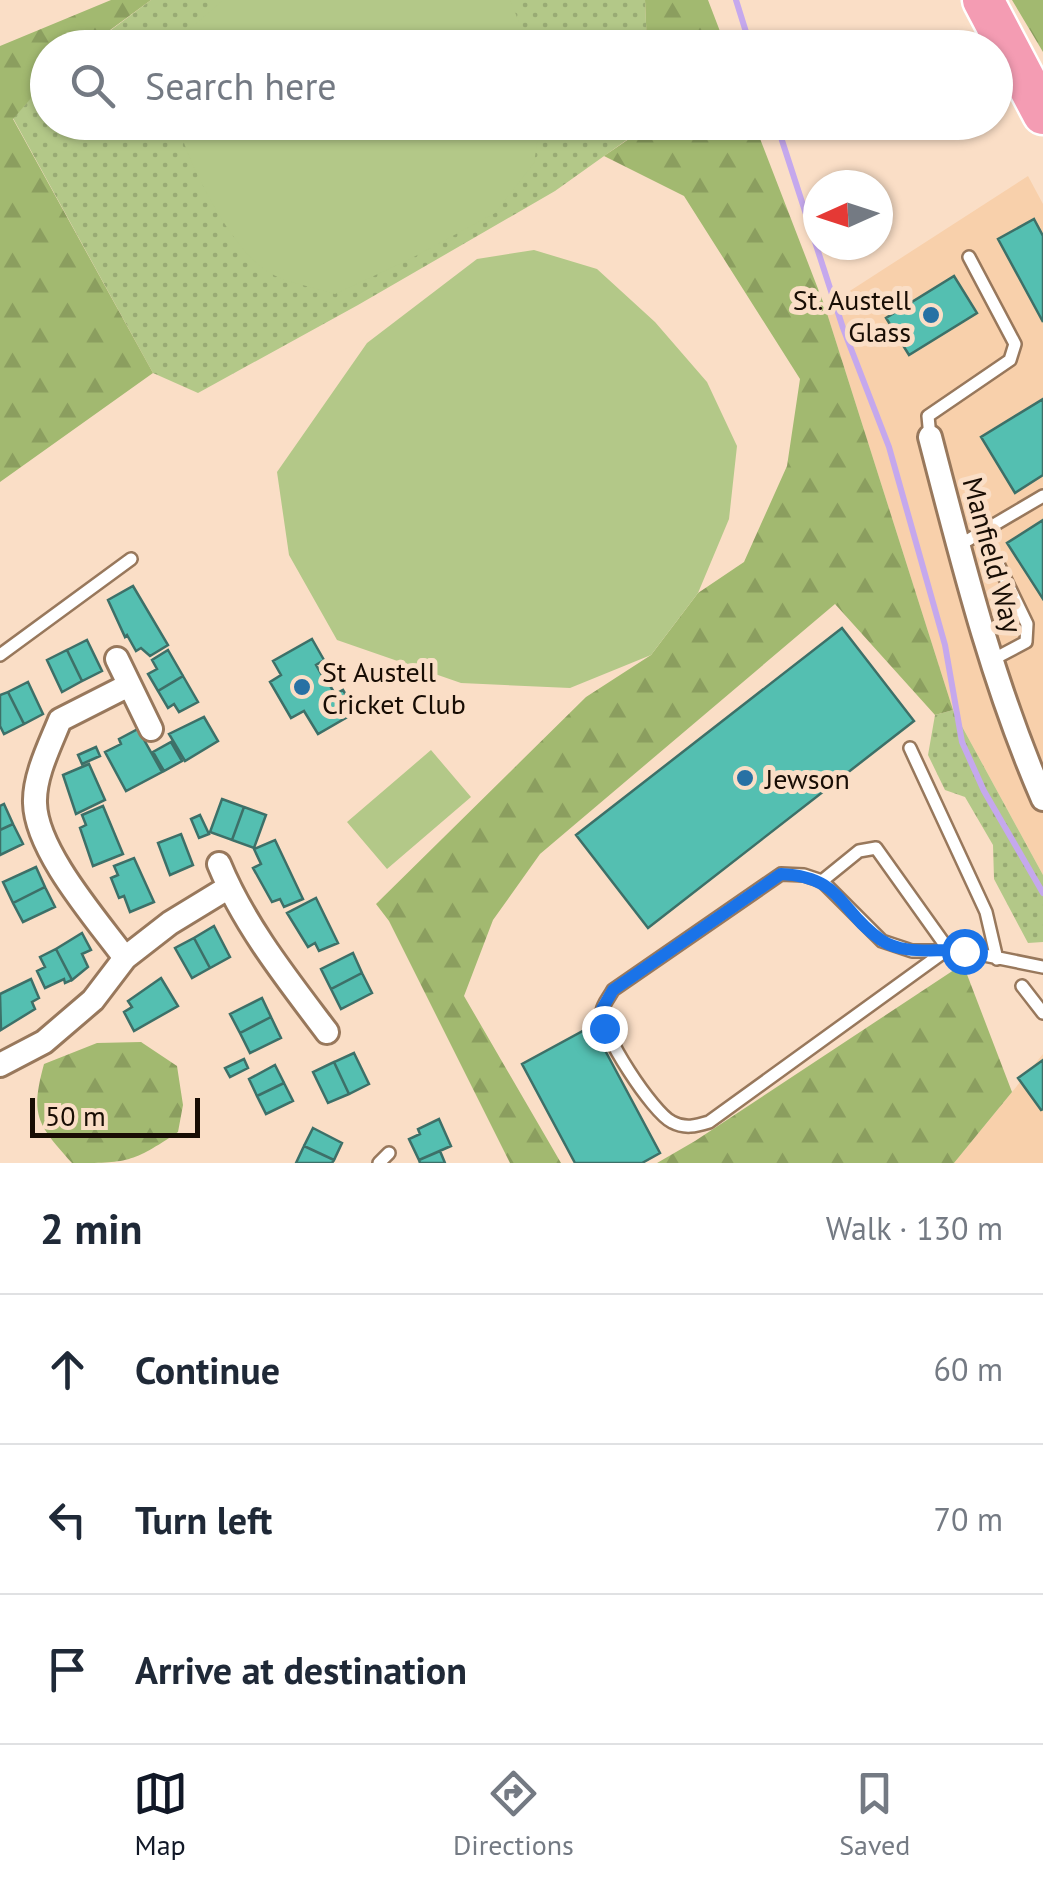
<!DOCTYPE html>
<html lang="en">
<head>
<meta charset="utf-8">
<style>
  body { margin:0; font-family:"PT Sans",sans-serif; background:#f2f2f3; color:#1f2937 }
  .compass { position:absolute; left:803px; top:170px; width:90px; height:90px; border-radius:50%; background:#fff; box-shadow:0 2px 8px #0004; rotate:267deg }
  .scale { position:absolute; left:30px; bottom:25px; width:170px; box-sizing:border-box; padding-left:10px; border:5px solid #180d04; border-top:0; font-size:28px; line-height:35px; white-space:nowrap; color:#180d04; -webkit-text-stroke:8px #fadec6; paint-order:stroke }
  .stop { position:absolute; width:30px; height:30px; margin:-22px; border:8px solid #1a73e8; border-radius:50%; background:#fff }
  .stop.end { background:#1a73e8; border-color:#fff; box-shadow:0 2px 10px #0008 }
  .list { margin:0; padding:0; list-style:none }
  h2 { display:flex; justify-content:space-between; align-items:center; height:130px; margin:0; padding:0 40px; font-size:42px }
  h2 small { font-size:32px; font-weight:400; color:#747a83 }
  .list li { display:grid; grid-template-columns:65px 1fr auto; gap:30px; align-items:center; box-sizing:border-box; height:150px; padding:0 40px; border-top:2px solid #e0e1e3 }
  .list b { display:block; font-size:38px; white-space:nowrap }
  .list em { font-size:32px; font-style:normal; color:#747a83 }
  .icon { flex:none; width:55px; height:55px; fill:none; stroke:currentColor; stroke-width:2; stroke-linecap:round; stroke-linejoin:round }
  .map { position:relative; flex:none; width:1043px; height:1163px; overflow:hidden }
  .search { position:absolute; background:#fff; box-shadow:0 2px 8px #0004; left:30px; right:30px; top:30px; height:110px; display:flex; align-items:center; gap:25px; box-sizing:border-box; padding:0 35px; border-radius:55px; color:#747a83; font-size:38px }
  .sheet { height:580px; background:#fff }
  nav { display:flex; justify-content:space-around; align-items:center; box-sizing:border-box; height:140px; border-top:2px solid #e0e1e3; background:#fff; font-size:28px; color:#747a83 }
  nav a { display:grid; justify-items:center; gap:5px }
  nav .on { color:#111827 }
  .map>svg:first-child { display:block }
  .built { fill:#f8d0ab }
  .grass { fill:url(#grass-dots) }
  .forest { fill:url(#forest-firs) }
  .pitch { fill:#b3c888 }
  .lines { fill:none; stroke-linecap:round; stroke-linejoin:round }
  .stream { stroke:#c5a8ed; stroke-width:6 }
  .building { fill:#54bfb1; stroke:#3d7068; stroke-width:2.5 }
  .lane-casing { stroke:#98785c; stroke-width:16 }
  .street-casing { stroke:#98785c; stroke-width:28 }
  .highway-casing { stroke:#fff; stroke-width:45 }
  .lane { stroke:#fff; stroke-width:11 }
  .street { stroke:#fff; stroke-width:22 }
  .highway { stroke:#f49cb3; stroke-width:40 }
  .route { stroke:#1a73e8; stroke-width:12 }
  .poi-dot { fill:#2771a4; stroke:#fadec6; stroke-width:4 }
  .labels { text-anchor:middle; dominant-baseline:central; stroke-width:10; stroke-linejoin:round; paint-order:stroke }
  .poi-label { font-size:28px; fill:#180d04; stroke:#fadec6; text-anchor:start }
  .street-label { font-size:28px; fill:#180d04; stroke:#fadec6 }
</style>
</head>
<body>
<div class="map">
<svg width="1043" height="1163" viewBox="0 0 1043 1163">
  <defs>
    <pattern id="grass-dots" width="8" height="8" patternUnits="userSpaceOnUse" patternTransform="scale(2.5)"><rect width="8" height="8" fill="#b3c888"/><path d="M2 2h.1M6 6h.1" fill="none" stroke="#99ab74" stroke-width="1.8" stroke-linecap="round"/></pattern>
    <pattern id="forest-firs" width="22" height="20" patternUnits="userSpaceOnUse" patternTransform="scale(2.5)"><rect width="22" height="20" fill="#a2b970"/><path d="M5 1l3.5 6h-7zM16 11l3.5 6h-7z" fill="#8b9e5f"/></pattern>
  </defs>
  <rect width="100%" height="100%" fill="#fadec6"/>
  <!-- built -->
  <path class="built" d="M1028,176L1043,204V875L953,710L825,307Z
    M1043,1054V1163H954L1012,1092Z"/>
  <!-- grass -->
  <path class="grass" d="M151,0H645L647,47L87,48Z
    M47,80L48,122L643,123L642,129L555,191L358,305L198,393L153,373L13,118Z
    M953,710L1043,875V942L1028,943L994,879L993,845L965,797L945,790L928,755L935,715Z"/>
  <!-- forest -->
  <path class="forest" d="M111,0H151L87,47L48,48L47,80L13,119L153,373L0,482V46Z
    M645,0H708L726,47H647Z
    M1012,0H1043V52Z
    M643,123H754L825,307L953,710L935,715L835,604L540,854L493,920L464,996L561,1163H510L389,921L376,904L586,697L651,655L698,593L744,562L787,466L800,379L684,196L604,156L642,130Z
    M963,964L1012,1092L954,1163H657L695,1141Z
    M141,1042L177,1066L183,1105L178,1132C132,1163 127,1163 72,1163C37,1124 30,1116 44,1064L97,1043Z"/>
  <!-- pitch -->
  <path class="pitch" d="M223,0H510L529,47H180L182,36Z
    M178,123V122L540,123L534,163L495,213L410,259L335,294C314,287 286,283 268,272C232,250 187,163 178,123Z
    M534,250L597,269L655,322L707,382L737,446L729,519L698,593L651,655L570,688L461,683L337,640L289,555L277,472L367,343L477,259Z
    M431,750L471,797L387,869L347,822Z"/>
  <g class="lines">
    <!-- stream -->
    <path class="stream" d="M736,0L751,48
      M776,122L843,328L889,447L945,645L962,742L984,791L1043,893"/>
  </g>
  <!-- building -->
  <path class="building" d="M1034,219L1043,236V322L998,239Z
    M954,276L977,313L909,355L886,318Z
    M1043,399V475L1015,493L981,437Z
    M1043,520V599L1007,543Z
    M133,586L168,645L150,656L141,648L136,651L127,635L125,637L108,600Z
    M842,628L914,721L648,928L576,835Z
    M312,639L324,660L316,665L323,677L330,673L334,681L329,684L335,694L343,690L356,712L318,734L304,711L291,718L270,682L281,675L273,661Z
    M87,640L102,671L82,681L67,650Z
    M67,650L82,681L62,692L47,660Z
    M168,650L183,676L158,691L148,674L157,669L152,660Z
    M183,676L198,702L179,712L174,704L168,708L158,691Z
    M28,682L43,714L24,724L8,692Z
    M8,692L24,724L4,734L0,726V695Z
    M204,717L218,741L185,761L169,734Z
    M138,729L162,772L126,791L105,752L121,744L119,739Z
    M171,742L182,761L164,771L153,752Z
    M96,747L100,756L82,764L78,755Z
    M89,764L105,800L76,814L63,775Z
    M222,799L244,807L232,840L210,832Z
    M4,804L13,824L0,830V806Z
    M103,806L123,854L93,866L80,828L86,825L82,815Z
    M244,807L266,815L254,848L232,840Z
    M200,815L209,834L199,838L191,819Z
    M13,824L23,844L0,855V830Z
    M181,834L193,865L170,875L158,843Z
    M275,840L303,899L284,907L280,899L272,902L253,868L261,864L254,849Z
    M134,858L154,902L130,912L124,896L119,898L111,878L118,875L114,866Z
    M36,867L45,887L13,903L3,882Z
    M45,887L55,907L23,922L13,903Z
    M316,898L338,943L319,951L315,943L308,947L287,913Z
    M214,926L230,957L210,968L194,938Z
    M82,933L91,950L82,954L88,967L72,980L56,949Z
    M194,938L210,968L192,978L175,948Z
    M56,949L72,980L65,983L64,979L45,988L37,971L45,967L40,957Z
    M353,953L362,973L331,989L321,969Z
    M362,973L372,993L341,1009L331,989Z
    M161,978L178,1006L134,1031L124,1012L132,1007L128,1001Z
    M31,979L39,998L32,1002L35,1009L1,1030L0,994Z
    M262,998L271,1017L240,1033L230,1014Z
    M271,1017L281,1038L250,1053L240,1033Z
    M592,1026L660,1153L642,1163H575L522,1064Z
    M354,1053L369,1084L349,1094L334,1062Z
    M244,1059L248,1068L230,1077L225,1068Z
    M1043,1060V1109L1041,1110L1018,1078Z
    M334,1062L349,1094L328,1103L313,1072Z
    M275,1065L284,1083L257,1096L249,1079Z
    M284,1083L293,1101L266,1114L257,1096Z
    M439,1119L451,1146L419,1160L409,1139L420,1134L418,1129Z
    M313,1128L342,1143L334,1160L304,1146Z
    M304,1146L334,1160L332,1163H296Z
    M440,1151L445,1163H420L419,1160Z"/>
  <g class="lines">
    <defs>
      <path id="lane" d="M930,437L928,416L1010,360L1015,344L969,257
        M958,546L1043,496
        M0,655L131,559
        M990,661L1026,642L1027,624L998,564
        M910,748L986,912L997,959
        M822,881L859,851L876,848L948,949
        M948,949L709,1122C696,1126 685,1129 672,1122C653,1113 599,1031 602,1011C603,1004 610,996 613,990L781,874L804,875L822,881L882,941L912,951H964L1043,967
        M1022,986L1043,1013
        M379,1163L389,1153"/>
      <path id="street" d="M930,437C962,560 992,682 1043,799
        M117,659L151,729
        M219,864C244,925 287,979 327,1032
        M125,958C97,920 36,851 35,803C34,776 50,745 60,720L129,685
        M0,1065L44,1042L93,1000L125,958L170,923L229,887"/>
      <path id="highway" d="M983,0L1043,114"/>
    </defs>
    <!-- lane casing -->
    <use href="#lane" class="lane-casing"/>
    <!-- street casing -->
    <use href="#street" class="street-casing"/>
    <!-- highway casing -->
    <use href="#highway" class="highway-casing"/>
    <!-- lane -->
    <use href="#lane" class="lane"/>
    <!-- street -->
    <use href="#street" class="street"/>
    <!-- highway -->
    <use href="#highway" class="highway"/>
  </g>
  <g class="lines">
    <!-- route -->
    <path class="route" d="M604,1028L602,1009L613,990L781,874C843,877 838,910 881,940C905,956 936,948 964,951"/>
  </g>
  <!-- markers -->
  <g class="poi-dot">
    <circle cx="931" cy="315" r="10"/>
    <circle cx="302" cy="687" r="10"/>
    <circle cx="745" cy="778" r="10"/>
  </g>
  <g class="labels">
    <!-- poi labels -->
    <g class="poi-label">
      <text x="911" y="299" text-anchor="end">St. Austell<tspan x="911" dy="32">Glass</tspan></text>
      <text x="322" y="671">St Austell<tspan x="322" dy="32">Cricket Club</tspan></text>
      <text x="765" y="778">Jewson</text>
    </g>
    <!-- street labels -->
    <g class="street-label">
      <text transform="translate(993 555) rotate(75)">Manfield Way</text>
    </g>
  </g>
</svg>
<svg class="compass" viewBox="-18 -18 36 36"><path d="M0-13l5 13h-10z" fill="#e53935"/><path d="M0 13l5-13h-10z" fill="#747a83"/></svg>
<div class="scale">50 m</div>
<div class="stop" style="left:964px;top:951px"></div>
<div class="stop end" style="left:604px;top:1028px"></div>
<div class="search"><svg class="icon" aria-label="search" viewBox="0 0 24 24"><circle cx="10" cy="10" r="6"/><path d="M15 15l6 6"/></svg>Search here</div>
</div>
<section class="sheet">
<h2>2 min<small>Walk · 130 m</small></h2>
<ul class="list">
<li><svg class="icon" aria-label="ahead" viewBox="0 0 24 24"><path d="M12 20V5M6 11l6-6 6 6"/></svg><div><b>Continue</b></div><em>60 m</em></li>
<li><svg class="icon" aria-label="left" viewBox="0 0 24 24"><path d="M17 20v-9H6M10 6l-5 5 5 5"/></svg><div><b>Turn left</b></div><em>70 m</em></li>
<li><svg class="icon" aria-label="arrive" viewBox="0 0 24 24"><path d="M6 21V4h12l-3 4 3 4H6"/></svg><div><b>Arrive at destination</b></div></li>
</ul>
</section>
<nav>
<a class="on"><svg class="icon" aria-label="map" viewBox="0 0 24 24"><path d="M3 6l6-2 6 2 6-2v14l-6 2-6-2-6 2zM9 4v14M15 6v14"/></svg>Map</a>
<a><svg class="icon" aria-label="directions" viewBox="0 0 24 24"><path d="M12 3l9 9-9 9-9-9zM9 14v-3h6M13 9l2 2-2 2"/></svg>Directions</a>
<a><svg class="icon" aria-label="saved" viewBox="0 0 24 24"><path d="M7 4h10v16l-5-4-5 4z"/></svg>Saved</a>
</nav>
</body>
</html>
